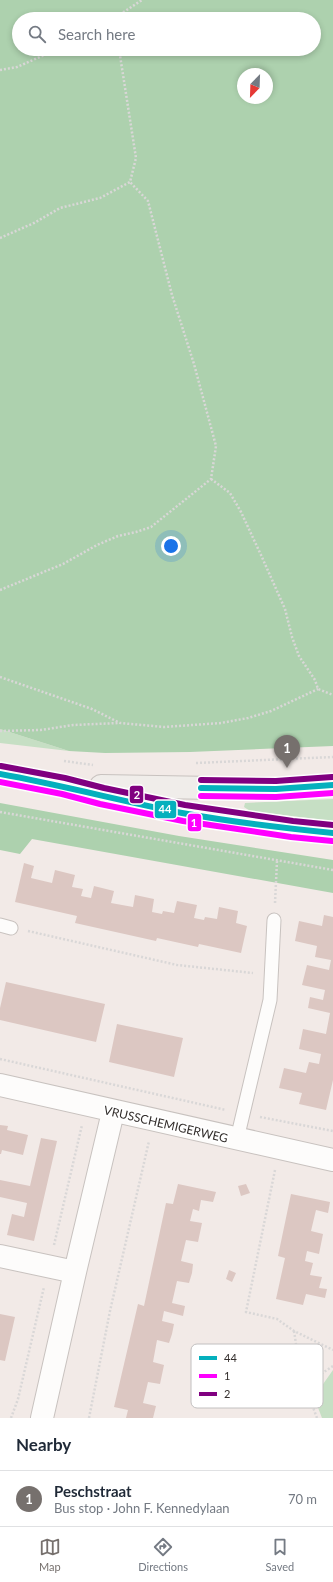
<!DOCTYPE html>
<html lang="en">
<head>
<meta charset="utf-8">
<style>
  body { margin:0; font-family:Lato,sans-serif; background:#f2f2f3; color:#1f2937 }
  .compass { position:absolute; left:237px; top:68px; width:36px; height:36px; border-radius:50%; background:#fff; box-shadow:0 2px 6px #0003; rotate:203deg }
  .you { position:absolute; left:171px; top:546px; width:14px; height:14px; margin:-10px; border:3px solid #fff; border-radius:50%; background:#1a73e8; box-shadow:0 0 0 6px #1a73e833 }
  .badge { display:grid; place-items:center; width:26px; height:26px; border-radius:50%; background:#76706d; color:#fff; font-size:13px; font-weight:700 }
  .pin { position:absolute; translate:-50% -33px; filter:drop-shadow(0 1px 2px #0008) }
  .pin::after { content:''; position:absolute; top:21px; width:14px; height:12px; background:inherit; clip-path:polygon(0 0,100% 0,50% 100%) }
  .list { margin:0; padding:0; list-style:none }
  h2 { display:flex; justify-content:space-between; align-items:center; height:52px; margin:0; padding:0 16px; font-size:17px }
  h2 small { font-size:13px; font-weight:400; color:#747a83 }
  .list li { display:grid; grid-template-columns:26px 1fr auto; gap:12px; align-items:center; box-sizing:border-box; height:56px; padding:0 16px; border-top:1px solid #e0e1e3 }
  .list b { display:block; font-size:15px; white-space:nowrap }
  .list p { margin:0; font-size:13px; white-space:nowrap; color:#747a83 }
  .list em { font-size:13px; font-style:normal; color:#747a83 }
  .icon { flex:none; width:22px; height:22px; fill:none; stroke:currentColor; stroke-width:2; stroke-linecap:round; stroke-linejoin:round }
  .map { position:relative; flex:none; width:333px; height:1418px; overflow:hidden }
  .search { position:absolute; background:#fff; box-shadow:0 2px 6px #0003; left:12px; right:12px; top:12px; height:44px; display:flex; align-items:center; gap:10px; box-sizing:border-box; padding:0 14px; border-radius:22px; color:#747a83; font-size:15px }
  .sheet { height:108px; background:#fff }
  nav { display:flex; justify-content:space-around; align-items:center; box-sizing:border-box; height:56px; border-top:1px solid #e0e1e3; background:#fff; font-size:11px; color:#747a83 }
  nav a { display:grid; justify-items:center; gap:2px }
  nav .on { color:#76706d }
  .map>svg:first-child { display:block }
  .green { fill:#c6dfc4 }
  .forest { fill:#add1ae; fill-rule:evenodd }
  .building { fill:#dcc7c2 }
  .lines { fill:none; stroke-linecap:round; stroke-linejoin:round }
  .lane-casing { stroke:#c8c2bf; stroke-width:15 }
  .street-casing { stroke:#c8c2bf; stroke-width:24 }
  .secondary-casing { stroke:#c8c2bf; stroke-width:24 }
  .path { stroke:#d9d7d7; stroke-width:2.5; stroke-dasharray:2 2; stroke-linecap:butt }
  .lane { stroke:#fdfcfb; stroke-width:13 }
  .street { stroke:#fdfcfb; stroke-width:22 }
  .secondary { stroke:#f0edea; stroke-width:22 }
  .bus-1-casing { stroke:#fff; stroke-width:9 }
  .bus-2-casing { stroke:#fff; stroke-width:9 }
  .bus-3-casing { stroke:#fff; stroke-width:9 }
  .bus-1 { stroke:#05b0bd; stroke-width:6 }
  .bus-2 { stroke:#f0f; stroke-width:6 }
  .bus-3 { stroke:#800080; stroke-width:6 }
  .labels { text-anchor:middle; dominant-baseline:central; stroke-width:4; stroke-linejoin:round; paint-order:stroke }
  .street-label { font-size:12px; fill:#332e2c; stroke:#fff }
  .key { fill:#fff; stroke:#c2c0c0; stroke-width:1 }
  .key-label { font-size:11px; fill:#332e2c }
  .line-badge { stroke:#fff; stroke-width:1.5 }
  .badge-label { font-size:11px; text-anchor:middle; font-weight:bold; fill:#fff }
</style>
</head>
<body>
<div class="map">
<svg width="333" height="1418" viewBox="0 0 333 1418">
  <rect width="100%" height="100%" fill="#f2eae7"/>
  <!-- green -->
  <path class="green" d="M0,729L69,751L0,743Z
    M333,799V821L250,811L244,807L245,803Z
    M333,1370V1418H322L317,1405L321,1387Z"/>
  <!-- forest -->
  <path class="forest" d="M0,0H333V746L190,752L105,753L69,751L0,729ZM19,19H314V49H19ZM243,74H267V98H243Z
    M0,803L179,836L333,860V893L32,839L20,854L0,850Z"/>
  <!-- building -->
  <path class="building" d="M24,863L34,866L31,878L52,883L55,870L75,875L72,887L83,889L81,896L91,898L94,886L114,891L111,903L133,907L135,895L154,899L152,912L162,914L163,911L174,913L177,901L197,905L194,918L204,920L205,917L217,919L219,907L238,911L236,923L247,926L241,953L199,944L198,947L157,938L156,941L75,923L77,916L15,902Z
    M324,915L333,917V1080L326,1110L299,1104L302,1093L279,1088L284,1068L306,1073L309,1062L319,1064L321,1054L299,1049L303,1029L326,1034L330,1013L308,1008L310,997L323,1000L325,990L302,985L307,965L329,970L331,960L315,957L317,946L295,941L299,921L322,926Z
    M6,982L105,1004L96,1042L0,1020V1008Z
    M117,1024L183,1038L174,1077L109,1062Z
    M0,1125L8,1126L7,1130L28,1135L23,1155L2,1150L1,1154H0Z
    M41,1138L57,1141L34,1241L7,1235L12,1214L24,1217L27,1203L0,1197V1180L30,1186Z
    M178,1184L216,1192L213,1202L201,1200L199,1211L193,1209L190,1221L202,1223L198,1242L186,1240L181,1261L193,1264L192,1273L189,1283L177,1281L172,1303L185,1306L183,1316L164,1311L162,1321L174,1324L172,1334L169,1343L157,1340L153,1362L164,1365L160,1384L148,1382L143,1403L156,1406L153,1418H126L128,1410L114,1407L138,1304L144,1306L166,1203L173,1204Z
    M246,1184L250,1193L241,1196L238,1186Z
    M291,1194L330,1202L328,1213L316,1210L311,1231L323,1234L319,1254L307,1251L305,1261L313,1263L310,1275L322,1277L319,1288L327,1289L325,1298L306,1294L303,1305L276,1299L285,1258L278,1256Z
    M229,1270L236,1273L232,1282L226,1279Z
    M0,1314L15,1317L5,1361L0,1360Z"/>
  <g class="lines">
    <defs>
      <path id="lane" d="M0,925L11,928
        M237,1139L270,1000L274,920"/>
      <path id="street" d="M0,1085L333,1160
        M0,1256L75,1272
        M42,1418L75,1272L113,1112"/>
      <path id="secondary" d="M0,774L64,786L102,796L184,813L292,829L333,833
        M101,786L276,789L333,785"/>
    </defs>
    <!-- lane casing -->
    <use href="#lane" class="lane-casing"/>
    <!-- street casing -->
    <use href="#street" class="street-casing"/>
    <!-- secondary casing -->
    <use href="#secondary" class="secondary-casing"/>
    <!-- path -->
    <path class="path" d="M113,19L142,0
      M0,70L17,67L58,49
      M0,238L34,223L60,208L100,198L130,182L136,158L119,49
      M211,479L230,493L241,512L261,555L285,609L292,637L299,656L315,680L318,689L333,695
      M0,590L63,564L97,545L118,536L136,532L151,527L211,479L216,446L194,364L172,295L148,201L130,182
      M0,677L92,709L120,723L164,727L221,723L248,718L271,711L318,689
      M0,731L41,730L73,725L119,723
      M64,761L93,765
      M196,763L333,757
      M0,812L333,870
      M275,903L277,861
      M28,931L177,965L253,973
      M0,1059L226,1110
      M260,1117L333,1131
      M275,1170L246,1312L277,1319L294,1331L333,1350
      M54,1245L82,1125
      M294,1331L300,1370L311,1402
      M11,1418L18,1399L44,1287
      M89,1418L110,1311L149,1141
      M317,1418L311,1402L318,1376L333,1366"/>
    <!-- lane -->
    <use href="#lane" class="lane"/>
    <!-- street -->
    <use href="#street" class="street"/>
    <!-- secondary -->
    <use href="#secondary" class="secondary"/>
    <defs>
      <path id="bus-1" d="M0,774C61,785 121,801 182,813C232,822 283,828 333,833
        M201,788L276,789L333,785"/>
      <path id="bus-2" d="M0,782L62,794L100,804L183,821L291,837L332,841
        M201,796L276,797L333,793"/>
      <path id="bus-3" d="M1,766L65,778L104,788L185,805L293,821L333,825
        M201,780L276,781L332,777"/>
    </defs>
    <!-- bus-1 casing -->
    <use href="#bus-1" class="bus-1-casing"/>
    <!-- bus-2 casing -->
    <use href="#bus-2" class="bus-2-casing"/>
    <!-- bus-3 casing -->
    <use href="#bus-3" class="bus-3-casing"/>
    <!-- bus-1 -->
    <use href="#bus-1" class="bus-1"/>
    <!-- bus-2 -->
    <use href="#bus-2" class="bus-2"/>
    <!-- bus-3 -->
    <use href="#bus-3" class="bus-3"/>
  </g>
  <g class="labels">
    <!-- street labels -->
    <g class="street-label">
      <text transform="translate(166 1124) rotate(13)">VRUSSCHEMIGERWEG</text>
    </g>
  </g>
  <!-- legend -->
  <rect x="191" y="1344" width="132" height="64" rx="6" class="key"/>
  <rect x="199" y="1356" width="18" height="4" fill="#05b0bd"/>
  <rect x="199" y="1374" width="18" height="4" fill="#f0f"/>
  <rect x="199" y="1392" width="18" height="4" fill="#800080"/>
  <g class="key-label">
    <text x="224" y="1362">44</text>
    <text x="224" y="1380">1</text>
    <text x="224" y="1398">2</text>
  </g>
  <g class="line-badge">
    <rect x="129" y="785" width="15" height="19" rx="4" fill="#800080"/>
    <rect x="154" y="800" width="23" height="19" rx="4" fill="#05b0bd"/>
    <rect x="187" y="813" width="15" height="19" rx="4" fill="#f0f"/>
  </g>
  <g class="badge-label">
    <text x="137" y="799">2</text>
    <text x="165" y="813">44</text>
    <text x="194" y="827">1</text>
  </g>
</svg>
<svg class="compass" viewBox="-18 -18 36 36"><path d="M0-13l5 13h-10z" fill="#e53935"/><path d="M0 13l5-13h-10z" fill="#747a83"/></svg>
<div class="you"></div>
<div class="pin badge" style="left:287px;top:768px">1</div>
<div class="search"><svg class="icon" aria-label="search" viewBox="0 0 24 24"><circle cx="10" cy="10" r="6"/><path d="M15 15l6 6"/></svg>Search here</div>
</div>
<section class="sheet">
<h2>Nearby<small></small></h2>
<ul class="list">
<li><span class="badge">1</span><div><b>Peschstraat</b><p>Bus stop · John F. Kennedylaan</p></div><em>70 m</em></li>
</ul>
</section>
<nav>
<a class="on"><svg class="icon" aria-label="map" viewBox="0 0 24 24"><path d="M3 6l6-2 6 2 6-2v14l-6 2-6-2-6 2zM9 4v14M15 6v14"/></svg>Map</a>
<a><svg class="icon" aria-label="directions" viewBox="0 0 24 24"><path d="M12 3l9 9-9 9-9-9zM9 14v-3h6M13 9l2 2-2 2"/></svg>Directions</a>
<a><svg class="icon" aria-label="saved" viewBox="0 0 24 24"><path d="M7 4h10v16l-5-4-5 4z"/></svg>Saved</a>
</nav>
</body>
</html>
